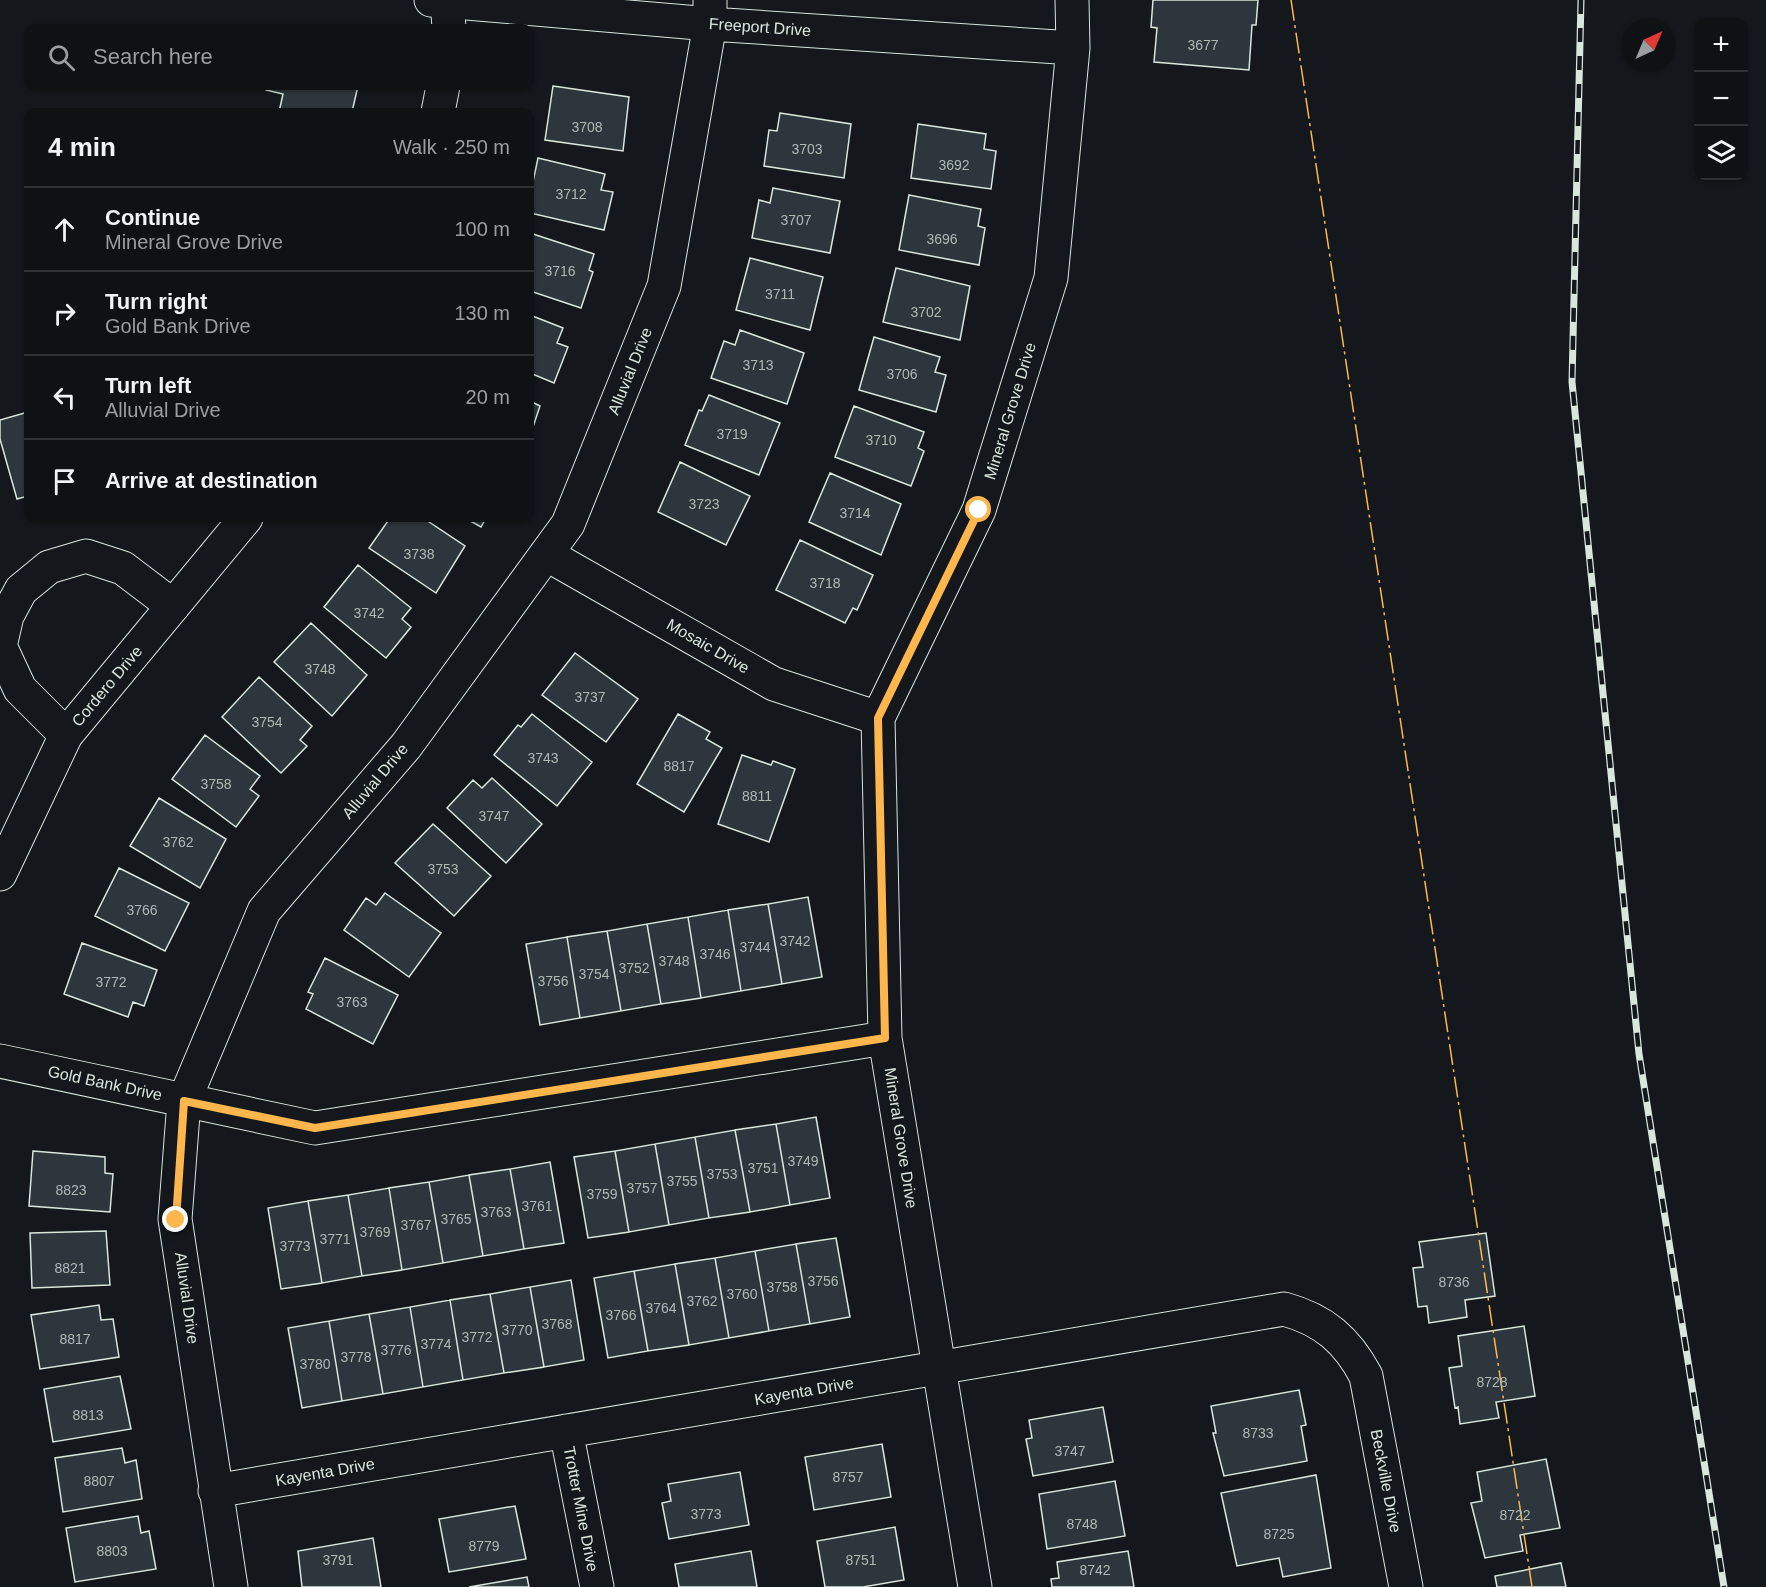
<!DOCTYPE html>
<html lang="en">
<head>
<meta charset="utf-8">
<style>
  body { margin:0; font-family:Arial,sans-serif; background:#1d2022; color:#f1f3f6 }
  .controls { position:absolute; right:18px; top:18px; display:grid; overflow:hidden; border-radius:12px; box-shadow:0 2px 4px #0004 }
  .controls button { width:54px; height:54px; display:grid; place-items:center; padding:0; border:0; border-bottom:2px solid #2f3234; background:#0f1215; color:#f1f3f6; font:30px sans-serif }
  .compass { position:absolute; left:1622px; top:18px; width:54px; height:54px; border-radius:50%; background:#0f1215; box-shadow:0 2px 4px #0004; rotate:44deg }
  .stop { position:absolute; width:18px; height:18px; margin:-14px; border:4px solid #ffb74d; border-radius:50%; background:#fff }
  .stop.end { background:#ffb74d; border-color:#fff; box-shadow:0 2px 6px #0008 }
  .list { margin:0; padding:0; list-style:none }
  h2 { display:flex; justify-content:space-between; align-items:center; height:78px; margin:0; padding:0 24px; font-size:26px }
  h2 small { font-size:20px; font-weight:400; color:#9b9ea0 }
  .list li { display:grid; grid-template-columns:39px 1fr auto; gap:18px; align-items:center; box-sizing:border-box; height:84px; padding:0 24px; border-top:2px solid #2f3234 }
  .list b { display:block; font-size:22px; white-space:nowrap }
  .list p { margin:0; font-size:20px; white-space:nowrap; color:#9b9ea0 }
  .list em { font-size:20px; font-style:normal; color:#9b9ea0 }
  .icon { flex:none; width:33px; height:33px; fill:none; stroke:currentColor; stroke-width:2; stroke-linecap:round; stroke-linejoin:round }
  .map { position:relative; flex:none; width:1766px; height:1587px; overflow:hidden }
  .search { position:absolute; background:#0f1215; box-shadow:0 2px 4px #0004; left:24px; top:24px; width:510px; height:66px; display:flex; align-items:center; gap:15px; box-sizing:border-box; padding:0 21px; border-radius:12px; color:#9b9ea0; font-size:22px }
  .panel { position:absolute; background:#0f1215; box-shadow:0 2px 4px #0004; left:24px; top:108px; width:510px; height:414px; border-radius:12px }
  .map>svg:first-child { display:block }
  .building { fill:#2c363c; stroke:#d8e6dc; stroke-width:1.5 }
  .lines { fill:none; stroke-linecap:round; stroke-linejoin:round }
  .street-casing { stroke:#d8e6dc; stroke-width:35 }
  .secondary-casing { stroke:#d8e6dc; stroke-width:35 }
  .street { stroke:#14181c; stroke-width:33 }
  .secondary { stroke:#14181c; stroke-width:33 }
  .rail-casing { stroke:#d8e6dc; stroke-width:7 }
  .rail { stroke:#14181c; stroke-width:4.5; stroke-dasharray:14; stroke-linecap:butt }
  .power { stroke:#ffb74d; stroke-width:1.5; stroke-dasharray:21 4.5 3 4.5; stroke-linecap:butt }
  .route { stroke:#ffb74d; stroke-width:8 }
  .labels { text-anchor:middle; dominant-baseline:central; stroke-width:4.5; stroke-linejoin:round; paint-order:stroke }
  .number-label { font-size:14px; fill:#adbab4 }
  .street-label { font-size:16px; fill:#d8e6dc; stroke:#14181c }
</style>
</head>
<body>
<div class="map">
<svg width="1766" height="1587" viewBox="0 0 1766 1587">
  <rect width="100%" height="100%" fill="#14181c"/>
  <!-- building -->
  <path class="building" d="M1153,0H1258L1256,25H1252L1249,70L1154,62L1157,28L1151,27Z
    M267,86H358L352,112H279L283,94L266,90Z
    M553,86L629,97L623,151L545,140Z
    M780,113L851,124L844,178L764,166L769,130L777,131Z
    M918,124L986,134L984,149L996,151L991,189L911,178Z
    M538,158L605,174L601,190L613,192L604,230L530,213V196Z
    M773,188L840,201L830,253L752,238L759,200L770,203Z
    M909,195L981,209L978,226L985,228L979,265L899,250Z
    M530,233L594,254L589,270L593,272L581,308L530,291Z
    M750,258L823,277L810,330L736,310Z
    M896,268L970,286L960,340L883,322Z
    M530,315L563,328L557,343L568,347L554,383L530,373Z
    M740,330L804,353L787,404L711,378L724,341L735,345Z
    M874,337L940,357L935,372L946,375L936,412L859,390Z
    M709,395L780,423L759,475L685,445L699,410L702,411Z
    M530,401L540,406L530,436Z
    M854,406L924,432L918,448L924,451L911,486L835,457Z
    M28,412V496L17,499L0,439V420Z
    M680,462L750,496L726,545L658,512Z
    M830,473L901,504L881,555L809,522Z
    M390,518H423L465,546L436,593L369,548Z
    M465,518H486L481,527Z
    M800,540L873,575L857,610L853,608L845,623L776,590Z
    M358,565L411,608L402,619L411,627L386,658L324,607Z
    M311,623L367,675L332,716L274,662Z
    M575,653L638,699L606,742L542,695Z
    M259,677L312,726L300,740L307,746L281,773L222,717Z
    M532,714L592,762L557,806L494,755L518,725L521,727Z
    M678,714L710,732L706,739L722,748L684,812L637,784Z
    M205,735L260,776L250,789L259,796L236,827L172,779Z
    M742,755L771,765L773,761L795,769L769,842L718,824Z
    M492,778L542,824L506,863L447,808L473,780L482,788Z
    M159,798L226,839L200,888L130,846Z
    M433,824L491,876L454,916L395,863Z
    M119,868L189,903L165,951L95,916Z
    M385,893L441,933L409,977L344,930L366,898L376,905Z
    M808,897L822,977L782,984L768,904Z
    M768,904L782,984L741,991L728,910Z
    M728,910L741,991L701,998L688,917Z
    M688,917L701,998L661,1004L647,924Z
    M647,924L661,1004L621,1011L607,931Z
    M607,931L621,1011L580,1018L567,937Z
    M567,937L580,1018L540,1025L526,944Z
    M82,943L157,970L144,1006L133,1002L128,1017L64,994Z
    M325,958L398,995L373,1044L306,1009L313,994L308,992Z
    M816,1117L830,1198L790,1205L776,1124Z
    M776,1124L790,1205L750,1212L735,1130Z
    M735,1130L750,1212L709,1218L695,1137Z
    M695,1137L709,1218L669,1225L655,1144Z
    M655,1144L669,1225L629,1232L615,1151Z
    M33,1151L105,1157V1173L113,1174L110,1212L29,1206Z
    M615,1151L629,1232L588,1238L574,1157Z
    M550,1162L564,1243L524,1249L510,1169Z
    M510,1169L524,1249L483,1256L469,1175Z
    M469,1175L483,1256L443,1263L429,1182Z
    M429,1182L443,1263L402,1270L389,1188Z
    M389,1188L402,1270L362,1276L348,1195Z
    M348,1195L362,1276L322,1283L308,1201Z
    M308,1201L322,1283L281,1289L268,1208Z
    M106,1231L110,1285L32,1288L30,1233Z
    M1486,1233L1495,1296L1465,1300L1467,1317L1429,1323L1427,1306L1418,1307L1413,1268L1423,1267L1419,1242Z
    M836,1238L850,1317L810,1324L796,1244Z
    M796,1244L810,1324L769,1331L755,1251Z
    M755,1251L769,1331L729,1338L715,1258Z
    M715,1258L729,1338L689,1345L675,1264Z
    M675,1264L689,1345L648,1351L634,1271Z
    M634,1271L648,1351L608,1358L594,1278Z
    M571,1280L584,1360L544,1367L530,1287Z
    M530,1287L544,1367L504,1373L490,1294Z
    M490,1294L504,1373L463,1380L450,1300Z
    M450,1300L463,1380L423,1387L410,1307Z
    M99,1305L101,1320L113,1319L119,1357L40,1369L31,1315Z
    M410,1307L423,1387L383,1394L369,1314Z
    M369,1314L383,1394L342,1401L329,1321Z
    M329,1321L342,1401L302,1408L288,1328Z
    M1524,1326L1535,1396L1496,1402L1499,1418L1460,1424L1458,1407L1455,1408L1449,1368L1462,1366L1458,1336Z
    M120,1376L131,1429L53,1442L44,1389Z
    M1299,1390L1306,1425L1301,1426L1307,1461L1224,1476L1213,1433H1216L1211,1406Z
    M1103,1407L1113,1462L1033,1476L1026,1439L1032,1438L1029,1420Z
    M882,1444L891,1497L814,1510L805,1457Z
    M122,1448L125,1463L136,1460L142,1499L63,1512L55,1458Z
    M1546,1459L1560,1528L1520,1535L1523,1551L1485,1558L1471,1503L1482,1501L1477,1472Z
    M740,1472L749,1525L669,1539L662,1503L671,1501L668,1484Z
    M1316,1475L1331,1568L1283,1577L1279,1558L1237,1566L1221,1493Z
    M1115,1481L1125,1536L1047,1549L1039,1494Z
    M515,1506L526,1559L449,1572L439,1519Z
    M138,1516L141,1533L149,1531L156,1569L75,1582L66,1528Z
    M895,1527L904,1580L863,1587H825L817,1541Z
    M373,1538L381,1587H302L298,1551Z
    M751,1551L757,1587H679L675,1564Z
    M1128,1551L1134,1587H1052L1051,1579L1059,1578L1057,1562Z
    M1561,1563L1566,1587H1497L1495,1576Z
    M527,1577L529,1587H469Z"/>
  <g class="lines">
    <defs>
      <path id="street" d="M431,0L710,24L1073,48
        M546,554L774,684L878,718
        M66,735L20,689L0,646L7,616L21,590L49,567L86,556L123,568L173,606
        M0,1061L315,1128L885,1038
        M566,1431L597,1587
        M215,1491L1284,1309C1324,1320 1347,1340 1366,1376L1406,1587
        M231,1587L175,1219L184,1101L264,911L406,746L568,524L664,286L710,24V0
        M975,1587L885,1038L878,718L979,510L1051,278L1073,48L1072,0"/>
      <path id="secondary" d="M447,0L449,28
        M438,112L443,86
        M0,874L66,735L246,518"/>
    </defs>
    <!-- street casing -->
    <use href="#street" class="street-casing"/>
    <!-- secondary casing -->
    <use href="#secondary" class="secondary-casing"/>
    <!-- street -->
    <use href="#street" class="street"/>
    <!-- secondary -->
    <use href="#secondary" class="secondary"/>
    <defs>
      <path id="rail" d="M1581,0L1572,382L1639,1054L1724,1587"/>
    </defs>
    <!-- rail casing -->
    <use href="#rail" class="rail-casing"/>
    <!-- rail -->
    <use href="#rail" class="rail"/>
    <!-- power -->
    <path class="power" d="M1291,0L1532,1587"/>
  </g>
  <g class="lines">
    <!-- route -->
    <path class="route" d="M176,1220L184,1101L315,1128L885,1038L878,718L979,510"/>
  </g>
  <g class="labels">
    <!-- number labels -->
    <g class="number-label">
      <text x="1203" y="45">3677</text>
      <text x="587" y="127">3708</text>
      <text x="807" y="149">3703</text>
      <text x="954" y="165">3692</text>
      <text x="571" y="194">3712</text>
      <text x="796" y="220">3707</text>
      <text x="942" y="239">3696</text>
      <text x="560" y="271">3716</text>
      <text x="780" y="294">3711</text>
      <text x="926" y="312">3702</text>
      <text x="758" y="365">3713</text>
      <text x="902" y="374">3706</text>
      <text x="732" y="434">3719</text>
      <text x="881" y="440">3710</text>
      <text x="704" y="504">3723</text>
      <text x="855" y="513">3714</text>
      <text x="419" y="554">3738</text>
      <text x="825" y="583">3718</text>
      <text x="369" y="613">3742</text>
      <text x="320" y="669">3748</text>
      <text x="590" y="697">3737</text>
      <text x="267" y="722">3754</text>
      <text x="543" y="758">3743</text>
      <text x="679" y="766">8817</text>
      <text x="216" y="784">3758</text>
      <text x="757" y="796">8811</text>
      <text x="494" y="816">3747</text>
      <text x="178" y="842">3762</text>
      <text x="443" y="869">3753</text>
      <text x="142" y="910">3766</text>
      <text x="795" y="941">3742</text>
      <text x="755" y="947">3744</text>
      <text x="715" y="954">3746</text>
      <text x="674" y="961">3748</text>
      <text x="634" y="968">3752</text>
      <text x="594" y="974">3754</text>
      <text x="553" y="981">3756</text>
      <text x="111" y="982">3772</text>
      <text x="352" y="1002">3763</text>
      <text x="803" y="1161">3749</text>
      <text x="763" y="1168">3751</text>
      <text x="722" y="1174">3753</text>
      <text x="682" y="1181">3755</text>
      <text x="642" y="1188">3757</text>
      <text x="71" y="1190">8823</text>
      <text x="602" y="1194">3759</text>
      <text x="537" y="1206">3761</text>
      <text x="496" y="1212">3763</text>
      <text x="456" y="1219">3765</text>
      <text x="416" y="1225">3767</text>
      <text x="375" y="1232">3769</text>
      <text x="335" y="1239">3771</text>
      <text x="295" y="1246">3773</text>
      <text x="70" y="1268">8821</text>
      <text x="823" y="1281">3756</text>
      <text x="1454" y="1282">8736</text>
      <text x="782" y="1287">3758</text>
      <text x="742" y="1294">3760</text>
      <text x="702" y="1301">3762</text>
      <text x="661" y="1308">3764</text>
      <text x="621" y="1315">3766</text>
      <text x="557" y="1324">3768</text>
      <text x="517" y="1330">3770</text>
      <text x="477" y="1337">3772</text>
      <text x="75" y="1339">8817</text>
      <text x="436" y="1344">3774</text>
      <text x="396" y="1350">3776</text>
      <text x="356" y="1357">3778</text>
      <text x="315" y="1364">3780</text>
      <text x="1492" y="1382">8728</text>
      <text x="88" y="1415">8813</text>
      <text x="1258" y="1433">8733</text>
      <text x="1070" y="1451">3747</text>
      <text x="848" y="1477">8757</text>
      <text x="99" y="1481">8807</text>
      <text x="706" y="1514">3773</text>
      <text x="1515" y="1515">8722</text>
      <text x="1082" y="1524">8748</text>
      <text x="1279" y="1534">8725</text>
      <text x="484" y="1546">8779</text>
      <text x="112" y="1551">8803</text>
      <text x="338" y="1560">3791</text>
      <text x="861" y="1560">8751</text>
      <text x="1095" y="1570">8742</text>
    </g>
    <!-- street labels -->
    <g class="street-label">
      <text transform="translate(760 27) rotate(4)">Freeport Drive</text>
      <text transform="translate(630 371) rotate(-68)">Alluvial Drive</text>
      <text transform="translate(1010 411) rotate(-73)">Mineral Grove Drive</text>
      <text transform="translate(708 646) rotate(30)">Mosaic Drive</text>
      <text transform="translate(107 686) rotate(-50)">Cordero Drive</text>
      <text transform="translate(375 781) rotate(-50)">Alluvial Drive</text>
      <text transform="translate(105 1083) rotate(12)">Gold Bank Drive</text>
      <text transform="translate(901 1138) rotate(81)">Mineral Grove Drive</text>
      <text transform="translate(187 1298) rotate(82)">Alluvial Drive</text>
      <text transform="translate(804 1391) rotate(-10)">Kayenta Drive</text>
      <text transform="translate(325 1472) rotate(-10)">Kayenta Drive</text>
      <text transform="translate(1386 1481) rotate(79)">Beckville Drive</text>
      <text transform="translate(581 1509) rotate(79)">Trotter Mine Drive</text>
    </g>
  </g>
</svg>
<div class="controls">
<button>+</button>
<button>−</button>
<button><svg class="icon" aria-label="layers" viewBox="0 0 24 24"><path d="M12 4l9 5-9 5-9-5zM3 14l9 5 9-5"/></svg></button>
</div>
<svg class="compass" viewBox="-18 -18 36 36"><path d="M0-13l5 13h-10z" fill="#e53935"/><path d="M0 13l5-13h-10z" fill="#9b9ea0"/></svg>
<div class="stop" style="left:979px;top:510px"></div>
<div class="stop end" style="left:176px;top:1220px"></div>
<div class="search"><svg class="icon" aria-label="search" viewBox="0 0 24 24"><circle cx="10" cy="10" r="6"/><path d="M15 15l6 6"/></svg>Search here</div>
<section class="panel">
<h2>4 min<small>Walk · 250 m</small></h2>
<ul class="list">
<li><svg class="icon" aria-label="ahead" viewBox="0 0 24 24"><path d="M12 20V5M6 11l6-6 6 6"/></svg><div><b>Continue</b><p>Mineral Grove Drive</p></div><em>100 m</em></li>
<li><svg class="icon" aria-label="right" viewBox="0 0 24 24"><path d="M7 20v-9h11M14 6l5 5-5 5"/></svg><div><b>Turn right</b><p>Gold Bank Drive</p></div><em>130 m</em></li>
<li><svg class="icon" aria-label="left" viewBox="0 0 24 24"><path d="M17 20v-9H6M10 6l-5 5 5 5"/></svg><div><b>Turn left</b><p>Alluvial Drive</p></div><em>20 m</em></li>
<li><svg class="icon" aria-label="arrive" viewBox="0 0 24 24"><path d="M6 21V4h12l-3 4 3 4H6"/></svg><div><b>Arrive at destination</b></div></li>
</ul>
</section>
</div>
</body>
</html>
